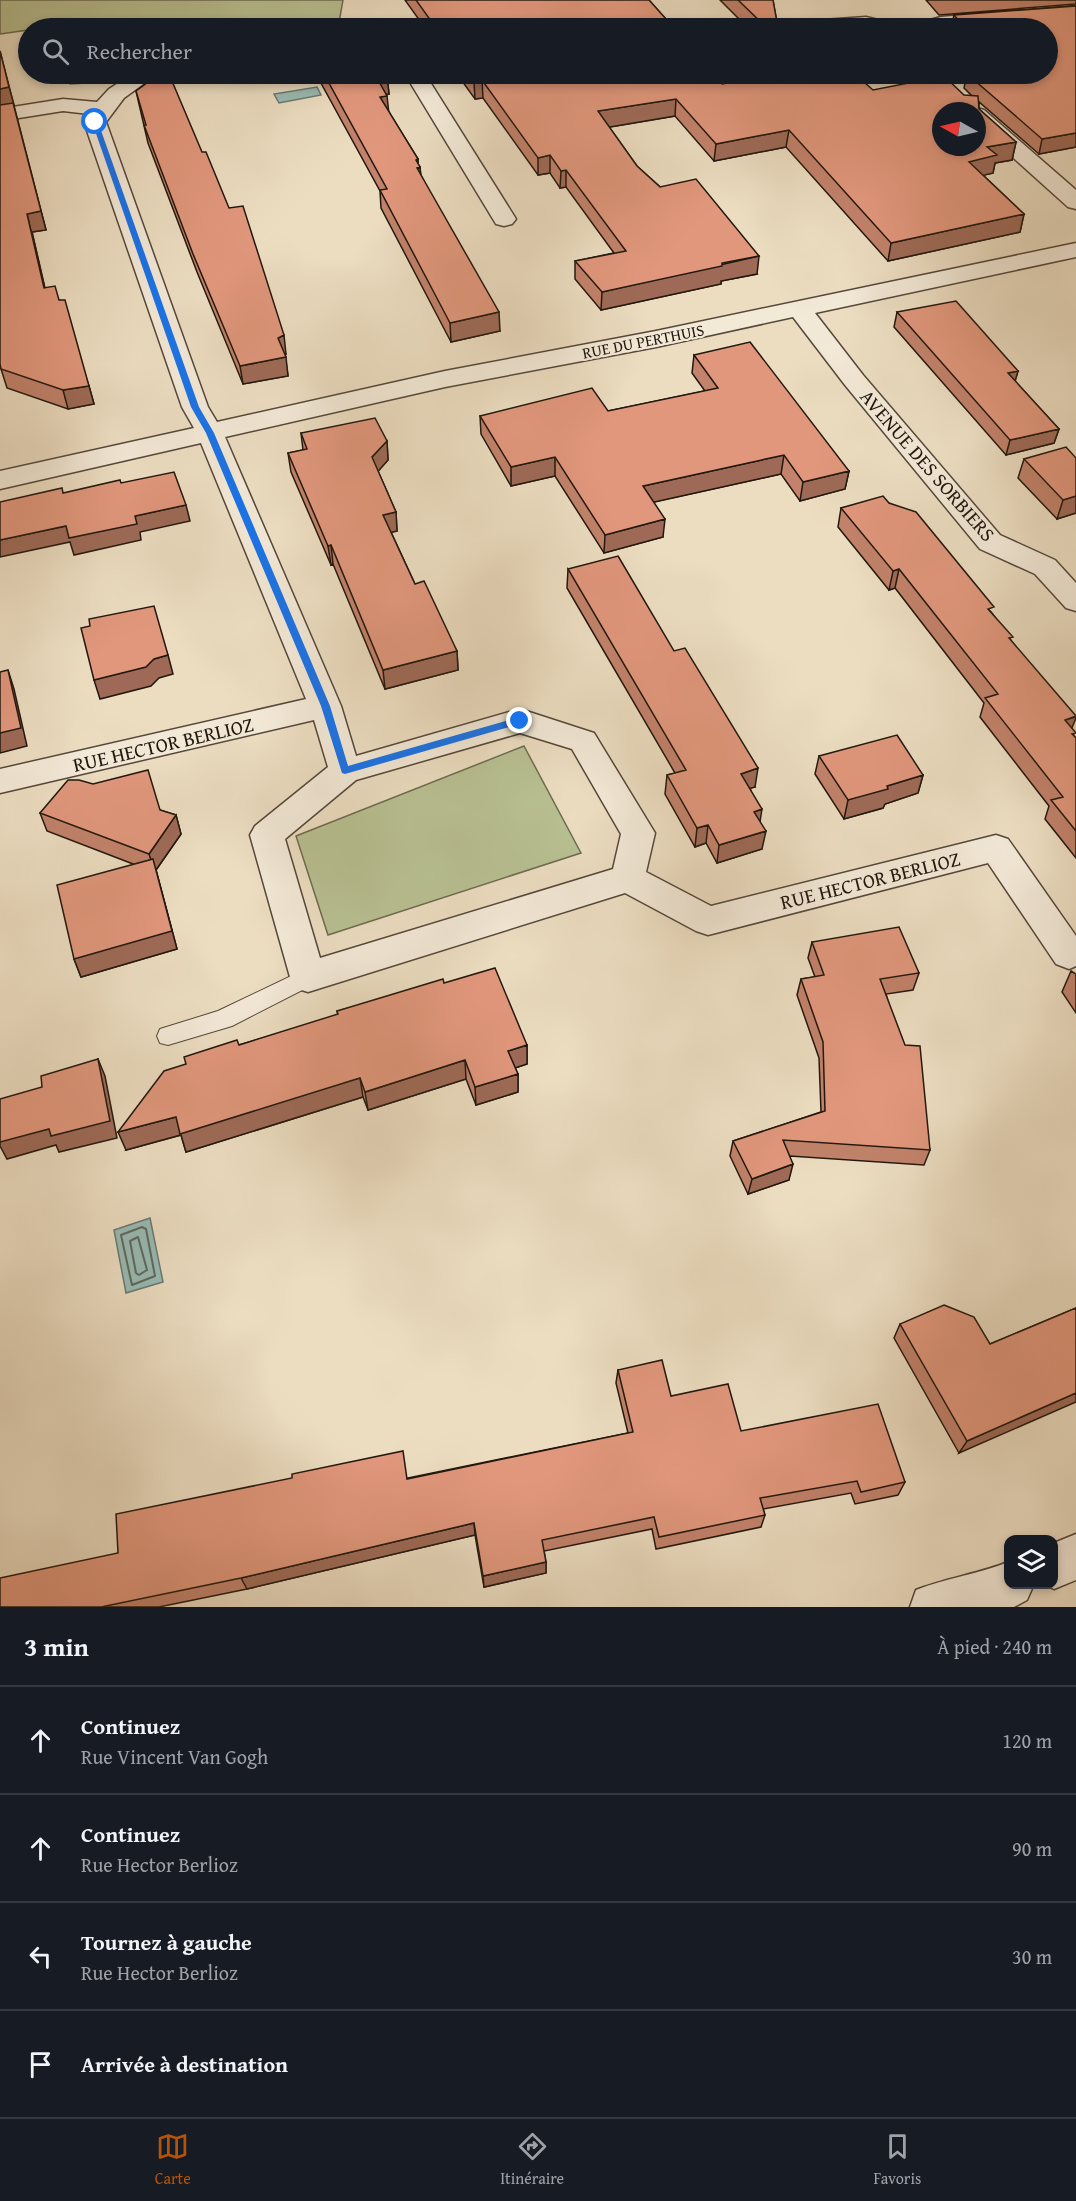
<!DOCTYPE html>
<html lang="fr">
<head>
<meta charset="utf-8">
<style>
  body { margin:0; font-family:"Gentium Book Plus",serif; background:#20242c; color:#f1f3f6 }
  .controls { position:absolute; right:18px; bottom:18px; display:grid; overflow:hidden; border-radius:12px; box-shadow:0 3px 9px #0003 }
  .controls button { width:54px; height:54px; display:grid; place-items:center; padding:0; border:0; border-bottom:2px solid #363941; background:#171b24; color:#f1f3f6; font:30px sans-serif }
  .compass { position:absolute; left:932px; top:102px; width:54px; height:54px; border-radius:50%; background:#171b24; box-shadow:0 3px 9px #0003; rotate:278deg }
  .stop { position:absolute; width:18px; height:18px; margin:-14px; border:4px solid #1a73e8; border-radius:50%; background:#fff }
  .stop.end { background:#1a73e8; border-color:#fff; box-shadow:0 2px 6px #0008 }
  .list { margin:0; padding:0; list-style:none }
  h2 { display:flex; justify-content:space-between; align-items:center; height:78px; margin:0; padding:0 24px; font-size:26px }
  h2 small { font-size:20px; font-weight:400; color:#9ea1a6 }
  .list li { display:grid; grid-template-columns:39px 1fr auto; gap:18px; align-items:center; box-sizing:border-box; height:108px; padding:0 24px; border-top:2px solid #363941 }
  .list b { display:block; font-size:22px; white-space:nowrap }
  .list p { margin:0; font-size:20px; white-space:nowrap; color:#9ea1a6 }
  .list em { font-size:20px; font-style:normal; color:#9ea1a6 }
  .icon { flex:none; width:33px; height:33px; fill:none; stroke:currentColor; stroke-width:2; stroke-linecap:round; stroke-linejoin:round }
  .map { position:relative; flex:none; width:1076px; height:1607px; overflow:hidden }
  .search { position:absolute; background:#171b24; box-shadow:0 3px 9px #0003; left:18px; right:18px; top:18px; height:66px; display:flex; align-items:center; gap:15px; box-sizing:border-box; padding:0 21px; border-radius:33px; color:#9ea1a6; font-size:22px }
  .sheet { height:510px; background:#171b24 }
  nav { display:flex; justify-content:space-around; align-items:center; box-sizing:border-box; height:84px; border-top:2px solid #363941; background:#171b24; font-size:16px; color:#9ea1a6 }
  nav a { display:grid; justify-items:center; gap:3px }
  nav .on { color:#b45309 }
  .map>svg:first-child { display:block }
  .green { fill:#b8c092; stroke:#6c6c50; stroke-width:1.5 }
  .water { fill:#99bbb4; stroke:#697972; stroke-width:1.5 }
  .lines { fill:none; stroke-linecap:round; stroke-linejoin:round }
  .shore { stroke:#5d6961; stroke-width:2 }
  .lane-casing { stroke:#54483b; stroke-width:2 }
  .street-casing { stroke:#54483b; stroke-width:3 }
  .lane { fill:#f3e9d7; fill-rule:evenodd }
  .street { fill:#f3e9d7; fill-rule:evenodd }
  .wall { fill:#c2826b; stroke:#21170e; stroke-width:1.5 }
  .shaded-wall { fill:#9e6a57; stroke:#21170e; stroke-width:1.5 }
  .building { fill:#e1977c; stroke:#21170e; stroke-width:1.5; fill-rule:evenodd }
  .route { fill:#1a73e8 }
  .labels { text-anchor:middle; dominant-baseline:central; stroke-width:4.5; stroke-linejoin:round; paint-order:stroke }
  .far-street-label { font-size:16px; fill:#21170e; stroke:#f3e9d7 }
  .street-label { font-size:20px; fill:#21170e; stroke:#f3e9d7 }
</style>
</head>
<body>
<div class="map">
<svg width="1076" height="1607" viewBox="0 0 1076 1607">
  <rect width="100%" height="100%" fill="#ecddc1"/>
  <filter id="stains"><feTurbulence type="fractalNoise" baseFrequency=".00333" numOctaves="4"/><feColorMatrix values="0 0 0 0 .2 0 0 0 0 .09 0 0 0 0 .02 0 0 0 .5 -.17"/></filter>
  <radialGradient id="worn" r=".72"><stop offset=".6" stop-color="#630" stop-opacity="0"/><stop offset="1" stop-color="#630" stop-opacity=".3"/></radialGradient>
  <!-- green -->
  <path class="green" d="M0,0H343L338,28H28V30L0,34Z
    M66,74H112L102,82L70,84Z
    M524,746L581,853L328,935L296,836Z"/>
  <!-- water -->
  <path class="water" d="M317,87L321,95L279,103L274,94Z
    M150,1218L163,1282L126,1293L114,1230Z"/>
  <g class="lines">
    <!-- shore -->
    <path class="shore" d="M142,1227L146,1229L155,1276L132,1285L121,1235Z
      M138,1237L147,1270L139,1275L136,1273L130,1241Z"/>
    <defs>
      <path id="lane" d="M308,968L316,971L319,977L316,983L232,1026L168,1045L160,1043L157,1036L160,1029L218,1011Z"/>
      <path id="street" d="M1076,6V18L946,28H912L915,24L941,17Z
        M866,17L895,24L898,28H785L788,24L795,22Z
        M132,74H157L124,98L106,122L208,407L217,422L445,371L656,331L1076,243V257L815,313L863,375L1000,535L1055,560L1076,583V611L1066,608L1035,574L980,549L845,385L793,317L656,347L445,387L225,437L341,706L356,756L520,709L594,733L655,833L646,872L711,906L996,835L1008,839L1076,936V966L1069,969L1056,964L988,863L708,935L696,931L625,893L308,992L295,988L290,977L250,835L255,826L328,767L314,720L0,793V769L306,699L201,443L0,489V471L194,428L182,407L84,122L89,114L63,111L0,121V109L63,99L97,102L109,89ZM520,733L572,749L621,834L613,869L320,958L285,839L356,780Z
        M405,74H425L516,219L512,224L504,226L496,224Z
        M977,108L984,110L1076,190V209L1068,207L977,125V111H968Z
        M1076,1534V1580L1054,1589L1043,1584H1054V1543Z
        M1008,1562V1584H1034L1027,1600L1014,1607H910L916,1590C946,1578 979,1574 1008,1562Z"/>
    </defs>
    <!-- lane casing -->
    <use href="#lane" class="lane-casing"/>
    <!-- street casing -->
    <use href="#street" class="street-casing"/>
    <!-- lane -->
    <use href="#lane" class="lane"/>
    <!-- street -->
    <use href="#street" class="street"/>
  </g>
  <!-- wall -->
  <path class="wall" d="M405,0H649L674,28H425Z
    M720,0H773L778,28H748Z
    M926,0H1076V4L939,15Z
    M1076,6V147L1039,154L979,102V109L1016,142L1012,160L995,163L993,173L983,175L1024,214L1020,232L888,261L786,147L714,161L675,116L609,127L637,166L757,274L721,281V284L601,310L575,279V261L614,253L566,187L560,188L550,173L538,175L483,98L475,99L457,74H713L722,84L873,90L972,96L964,88L967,74H1047V28H951L954,15Z
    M0,51L46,230L32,232L45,288L59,300L89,386L94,404L68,409L7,388L1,369Z
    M316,74H386L387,76L389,94H386L388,111L418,159V164L420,167L421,175L500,331L451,342L381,208L380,191Z
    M136,91L286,354L285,355L288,376L243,384L197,272L148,143Z
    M897,312L1018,371L1015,381L1059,429L1054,443L1006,455L894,327Z
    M694,355L849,471L845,489L800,501L781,474L653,502L663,537L604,553L555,476L511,486L481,434L480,416L608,411L705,391L692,373Z
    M301,433L387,441L388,460L378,471L396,512L397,531L391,532L415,584L457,651L458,670L385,689L333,564L331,565L291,472L288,453L303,450Z
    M1076,458V513L1057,519L1018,478L1024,459Z
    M889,503L992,613L1072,728L1074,736L1076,738V858L1045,819L1049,806L980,717L984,703L895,588L889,590L838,527L841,508Z
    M568,569L755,787L750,788L760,822L762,849L717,863L706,843L695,847L665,794L667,775L675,773L567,588Z
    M819,756L923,775L918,793L885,804L883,808L844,819L815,774Z
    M160,810L176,815L181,834L156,870L177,949L81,977L74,959L133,864L47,831L40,813Z
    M812,942L919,973L913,990L886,994L930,1150L924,1165L790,1156L789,1180L748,1194L730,1156L733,1141L821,1112L819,1058L797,995L801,979L815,977L808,958Z
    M1071,971L1076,974V1013L1062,992Z
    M444,983L527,1045V1064L515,1068L518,1074V1092L476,1105L466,1079L368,1110L363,1097L186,1152L181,1135L126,1150L186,1064L239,1045L338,1015L337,1011Z
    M1076,1308L959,1453L894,1338L900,1324L990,1344Z
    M618,1370L741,1431L905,1482L898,1495L855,1504L851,1493L763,1509L765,1515L761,1527L656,1549L652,1529L544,1551L546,1562V1573L484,1587L475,1535L247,1589L159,1607H0L118,1553L408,1478L628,1433L616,1383Z"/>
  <!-- shaded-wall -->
  <path class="shaded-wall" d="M387,76L389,94L379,95L377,78Z
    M482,80L483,98L475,99L474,82Z
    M9,87L14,105L0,107V89Z
    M387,96L389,114L380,97Z
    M676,99L675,116L598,129V111Z
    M789,130L786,147L714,161L716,144Z
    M1076,133V147L1039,154L1042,139Z
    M1016,142L1012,160L995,163L993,173L965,180L969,162L987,147Z
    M550,155V173L538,175V158Z
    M418,159V168L420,167L421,186H418L416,160Z
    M566,170V187L560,188L561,171Z
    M41,211L46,230L32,232L49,307L27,214Z
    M1024,214L1020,232L888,261L891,243Z
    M759,256L757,274L721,281V284L601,310L602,292Z
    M499,312L500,331L451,342L450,323Z
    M284,335L286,354L281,357L278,338Z
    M286,357L288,376L243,384L240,366Z
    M1018,371L1014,385L1008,373Z
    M89,386L94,404L68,409L63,390Z
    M1059,429L1054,443L1006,455L1010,440Z
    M387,441L388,460L374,476L372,457Z
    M784,455L781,474L641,505L643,486Z
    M555,457V476L511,486V467Z
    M849,471L845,489L800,501L803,482Z
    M1076,496V513L1057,519L1063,500Z
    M186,505L190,521L140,532L141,540L74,555L70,542L0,557V540L66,526L135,516Z
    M396,512L397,531L385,534L383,515Z
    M665,519L663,537L604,553L605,535Z
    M331,545L333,564L331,565L328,546Z
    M899,569L895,588L889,590L893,571Z
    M457,651L458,670L385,689L383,670Z
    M168,655L173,674L159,678L151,686L100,699L94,680L154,659Z
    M8,670L14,689L27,746L0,753V733Z
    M1076,717V718L1069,735L1065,720Z
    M758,768L755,787L738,792L741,774Z
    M923,775L918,793L885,804L883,808L844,819L848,800L887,786Z
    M762,809L759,828L754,812Z
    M176,815L181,834L156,870L177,949L81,977L74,959L155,872L149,854Z
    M708,825L706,843L695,847L697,828Z
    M766,831L762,849L717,863L719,845Z
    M527,1045V1064L509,1070L508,1051Z
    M98,1059L105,1076L117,1138L59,1152L56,1145L7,1159L0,1146V1142Z
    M465,1060L466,1079L368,1110L365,1092Z
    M518,1074V1092L476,1105L475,1087Z
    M360,1078L363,1097L186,1152L181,1135L126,1150L118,1132L176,1117Z
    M793,1164L789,1180L748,1194L752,1179Z
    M1076,1393V1402L959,1453L967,1441Z
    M474,1523L475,1535L247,1589L241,1578Z
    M546,1562V1573L484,1587L483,1576Z"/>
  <!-- building -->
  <path class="building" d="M416,0H649L674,28H436Z
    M738,0H773L778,28H767Z
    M1076,6V133L1042,139L988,92L967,74H1047V28H965L954,15Z
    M0,51L9,87L0,89Z
    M159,74H169L202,152H206L229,208L243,206L284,335L278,338L286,357L240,366L193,254L144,125H146L136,91Z
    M324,74H386L387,76L377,78L387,96L380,97L418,159L416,160L420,167L417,168L499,312L450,323L380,190L387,189Z
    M468,74H713L722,84L785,74H855L873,90L944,76L964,95L978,96L979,109L1016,142L987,147L997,155L969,162L1024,214L891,243L789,130L716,144L676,99L598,111L637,166L660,187L696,179L759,256L722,263V266L602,292L575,261L626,251L566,170L561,171L550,155L538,158L482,80L474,82ZM941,111H977V147H941Z
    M13,103L41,211L27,214L44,288L55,286L59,300H65L89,386L63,390L1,369L0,364V105Z
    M956,301L1018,371L1008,373L1059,429L1010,440L897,312Z
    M750,342L849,471L803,482L784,455L643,486L665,519L605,535L555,457L511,467L480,416L592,388L608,411L718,388L694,355Z
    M375,418L387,441L372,457L396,512L383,515L415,584L424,581L457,651L383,670L331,545L328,546L288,453L307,449L301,433Z
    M1066,447L1076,458V496L1063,500L1024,459Z
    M174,472L186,505L135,516L137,524L69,538L66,526L0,540V502L62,488L63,493L120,480L121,483Z
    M883,496L889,503L916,512L994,607L988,609L1013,637L1009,638L1076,716L1065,720L1076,733L1072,734L1076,738V831L1051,800L1063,797L985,698L998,694L899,569L893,571L841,508Z
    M618,556L674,651L685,648L758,768L741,774L762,809L754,812L766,831L719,845L708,825L697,828L667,775L686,770L568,569Z
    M154,606L168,655L154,659L146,667L94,680L81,628L90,626L89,619Z
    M8,670L21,728L0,733V672Z
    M897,735L923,775L887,786L888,789L848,800L819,756Z
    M148,770L160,810L176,815L149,854L40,813L68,780H79L93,784Z
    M153,859L172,931L74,959L57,885Z
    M899,927L919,973L880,979L905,1045L920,1046L930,1150L783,1140L793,1164L752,1179L733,1141L825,1111L823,1042L801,979L824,975L812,942Z
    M495,968L527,1045L508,1051L518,1074L475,1087L465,1060L365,1092L360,1078L180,1134L176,1117L118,1132L164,1071L186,1064L184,1057L237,1040L239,1045L338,1014L337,1011L443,979L444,983Z
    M98,1059L110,1121L51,1136L49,1129L0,1142V1099L42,1087L41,1076Z
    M944,1305L974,1317L990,1344L1076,1308V1393L967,1441L900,1324Z
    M662,1360L671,1396L728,1384L741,1431L878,1404L905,1482L861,1492L857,1481L760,1498L765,1515L659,1537L654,1517L542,1540L546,1562L483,1576L474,1523L241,1578L101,1607H0V1578L118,1553L116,1514L292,1478V1474L403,1451L407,1479L633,1432L618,1370Z"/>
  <!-- route -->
  <path class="route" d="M95,120L98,122L199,407L214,433L330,706L348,766L520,717L523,718V723L345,774L342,773L321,706L206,433L191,407L92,122Z"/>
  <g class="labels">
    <!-- far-street labels -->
    <g class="far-street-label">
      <text transform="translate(643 341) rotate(-11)">RUE DU PERTHUIS</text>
    </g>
    <!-- street labels -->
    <g class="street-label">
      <text transform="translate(928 465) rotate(49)">AVENUE DES SORBIERS</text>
      <text transform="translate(163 744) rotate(-13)">RUE HECTOR BERLIOZ</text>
      <text transform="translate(870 880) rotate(-14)">RUE HECTOR BERLIOZ</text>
    </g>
  </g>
  <rect width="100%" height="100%" filter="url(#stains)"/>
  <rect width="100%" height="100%" fill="url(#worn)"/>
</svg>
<div class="controls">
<button><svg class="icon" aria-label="layers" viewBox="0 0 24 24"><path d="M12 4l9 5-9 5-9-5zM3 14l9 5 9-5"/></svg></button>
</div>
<svg class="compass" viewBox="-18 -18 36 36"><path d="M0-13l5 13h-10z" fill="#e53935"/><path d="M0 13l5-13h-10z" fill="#9ea1a6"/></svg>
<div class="stop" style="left:95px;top:122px"></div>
<div class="stop end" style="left:520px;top:721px"></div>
<div class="search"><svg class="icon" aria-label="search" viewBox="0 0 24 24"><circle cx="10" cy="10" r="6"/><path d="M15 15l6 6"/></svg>Rechercher</div>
</div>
<section class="sheet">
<h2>3 min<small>À pied · 240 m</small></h2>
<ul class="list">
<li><svg class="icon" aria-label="ahead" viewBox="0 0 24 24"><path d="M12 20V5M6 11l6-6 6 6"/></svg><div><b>Continuez</b><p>Rue Vincent Van Gogh</p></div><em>120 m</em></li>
<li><svg class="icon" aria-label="ahead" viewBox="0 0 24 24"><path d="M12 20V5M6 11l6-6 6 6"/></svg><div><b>Continuez</b><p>Rue Hector Berlioz</p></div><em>90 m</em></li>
<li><svg class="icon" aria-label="left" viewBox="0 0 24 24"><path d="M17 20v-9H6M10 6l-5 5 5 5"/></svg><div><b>Tournez à gauche</b><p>Rue Hector Berlioz</p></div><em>30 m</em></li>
<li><svg class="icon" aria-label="arrive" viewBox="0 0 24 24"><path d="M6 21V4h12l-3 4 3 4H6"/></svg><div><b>Arrivée à destination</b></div></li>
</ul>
</section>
<nav>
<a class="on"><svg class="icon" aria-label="map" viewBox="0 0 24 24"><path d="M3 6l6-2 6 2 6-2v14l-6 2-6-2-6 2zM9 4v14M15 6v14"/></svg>Carte</a>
<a><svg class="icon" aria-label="directions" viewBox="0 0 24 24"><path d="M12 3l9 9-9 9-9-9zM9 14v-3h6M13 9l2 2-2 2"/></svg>Itinéraire</a>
<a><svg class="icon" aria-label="saved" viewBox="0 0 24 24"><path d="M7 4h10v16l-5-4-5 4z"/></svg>Favoris</a>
</nav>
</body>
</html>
